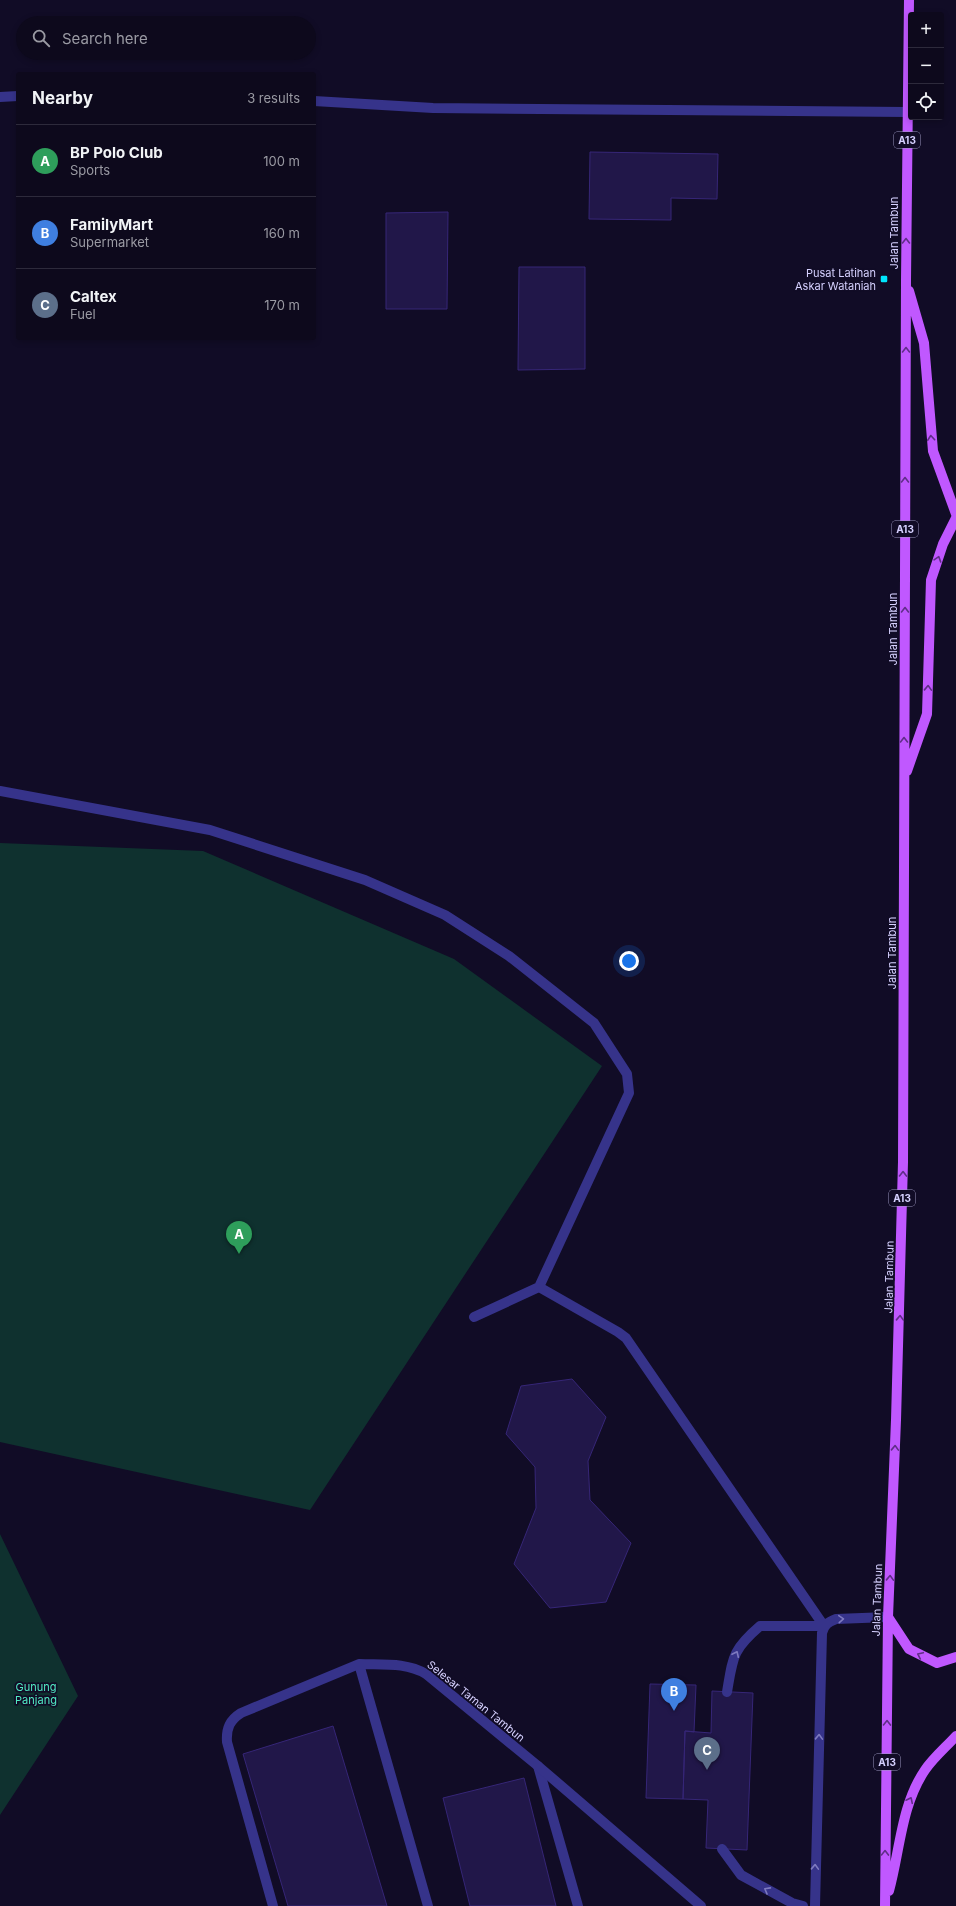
<!DOCTYPE html>
<html lang="en">
<head>
<meta charset="utf-8">
<style>
  body { margin:0; font-family:Inter,sans-serif; background:#161225; color:#f1f3f6 }
  .controls { position:absolute; right:12px; top:12px; display:grid; overflow:hidden; border-radius:4px; box-shadow:0 2px 6px #0003 }
  .controls button { width:36px; height:36px; display:grid; place-items:center; padding:0; border:0; border-bottom:1px solid #2d2a3b; background:#0d091c; color:#f1f3f6; font:20px sans-serif }
  .you { position:absolute; left:629px; top:961px; width:14px; height:14px; margin:-10px; border:3px solid #fff; border-radius:50%; background:#1a73e8; box-shadow:0 0 0 6px #1a73e833 }
  .badge { display:grid; place-items:center; width:26px; height:26px; border-radius:50%; background:#7c3aed; color:#fff; font-size:13px; font-weight:700 }
  .pin { position:absolute; translate:-50% -33px; filter:drop-shadow(0 1px 2px #0008) }
  .pin::after { content:''; position:absolute; top:21px; width:14px; height:12px; background:inherit; clip-path:polygon(0 0,100% 0,50% 100%) }
  .list { margin:0; padding:0; list-style:none }
  h2 { display:flex; justify-content:space-between; align-items:center; height:52px; margin:0; padding:0 16px; font-size:17px }
  h2 small { font-size:13px; font-weight:400; color:#9a9aa3 }
  .list li { display:grid; grid-template-columns:26px 1fr auto; gap:12px; align-items:center; box-sizing:border-box; height:72px; padding:0 16px; border-top:1px solid #2d2a3b }
  .list b { display:block; font-size:15px; white-space:nowrap }
  .list p { margin:0; font-size:13px; white-space:nowrap; color:#9a9aa3 }
  .list em { font-size:13px; font-style:normal; color:#9a9aa3 }
  .icon { flex:none; width:22px; height:22px; fill:none; stroke:currentColor; stroke-width:2; stroke-linecap:round; stroke-linejoin:round }
  .map { position:relative; flex:none; width:956px; height:1906px; overflow:hidden }
  .search { position:absolute; background:#0d091c; box-shadow:0 2px 6px #0003; left:16px; top:16px; width:300px; height:44px; display:flex; align-items:center; gap:10px; box-sizing:border-box; padding:0 14px; border-radius:22px; color:#9a9aa3; font-size:15px }
  .panel { position:absolute; background:#0d091c; box-shadow:0 2px 6px #0003; left:16px; top:72px; width:300px; height:268px; border-radius:4px }
  .map>svg:first-child { display:block }
  .green { fill:#0f312f }
  .building { fill:#211749; stroke:#362677 }
  .lines { fill:none; stroke-linecap:round; stroke-linejoin:round }
  .lane { stroke:#36338a; stroke-width:10 }
  .street { stroke:#36338a; stroke-width:10 }
  .primary { stroke:#c058ff; stroke-width:10 }
  .oneway { stroke:#602e88 }
  .oneway2 { stroke:#7e7abf }
  .poi-dot { fill:#00e4fc; stroke:#110c26; stroke-width:1.5 }
  .labels { text-anchor:middle; dominant-baseline:central; stroke-width:3.5; stroke-linejoin:round; paint-order:stroke }
  .shield { fill:#110c26; stroke:#9b96be; stroke-width:1 }
  .shield-label { font-size:10px; font-weight:bold; fill:#d6d1ff }
  .street-label { font-size:11px; fill:#d6d1ff; stroke:#110c26 }
  .poi-label { font-size:11px; fill:#d6d1ff; stroke:#110c26; text-anchor:end }
  .park-label { font-size:11px; fill:#51ebc4; stroke:#110c26 }
</style>
</head>
<body>
<div class="map">
<svg width="956" height="1906" viewBox="0 0 956 1906">
  <rect width="100%" height="100%" fill="#110c26"/>
  <!-- green -->
  <path class="green" d="M0,843L203,851L454,959L602,1066L310,1510L0,1442Z
    M0,1534L78,1696L0,1815Z"/>
  <!-- building -->
  <path class="building" d="M590,152L718,154L717,199L671,198V220L589,219Z
    M448,212L447,309H386V213Z
    M519,267H585V369L518,370Z
    M572,1379L606,1417L588,1461L590,1500L631,1543L606,1602L550,1608L514,1564L536,1508L535,1467L506,1434L521,1386Z
    M650,1684L696,1685L694,1732L685,1731L683,1799L646,1798Z
    M712,1691L753,1693L747,1850L706,1848L708,1800L683,1799L685,1731L711,1733Z
    M333,1726L387,1906H288L243,1754Z
    M524,1778L556,1906H470L443,1798Z"/>
  <g class="lines">
    <!-- lane -->
    <path class="lane" d="M0,97L18,96
      M314,101L433,108L907,112
      M0,791L210,830L365,880L445,915L509,956L594,1023L627,1074L629,1093L539,1287
      M474,1317L539,1287L618,1332L626,1338L824,1626
      M727,1692C733,1657 732,1650 760,1626H824
      M538,1766L578,1906
      M722,1849L741,1875L792,1903L803,1906
      M815,1906L822,1633C824,1625 828,1622 836,1619L888,1617"/>
    <!-- street -->
    <path class="street" d="M273,1906L227,1742C226,1728 230,1720 241,1713L359,1664
      M428,1906L359,1664C382,1665 406,1662 426,1674L538,1766L701,1906"/>
    <!-- primary -->
    <path class="primary" d="M909,291L924,343L933,451L956,514
      M907,771L927,714L931,580L943,544L956,518
      M888,1617L909,1649L937,1663L956,1657
      M889,1891C900,1851 901,1805 925,1770C933,1758 946,1747 956,1736
      M885,1906L888,1617L896,1420L903,1162L906,280L909,0"/>
  </g>
  <!-- one-way arrows -->
  <defs><path id="oneway-chevron" d="M-2-3.5L2.5 0L-2 3.5" fill="none" stroke-width="1.6" stroke-linecap="round" stroke-linejoin="round"/></defs>
  <g class="oneway">
    <use href="#oneway-chevron" transform="translate(906 241) rotate(-90)"/>
    <use href="#oneway-chevron" transform="translate(906 350) rotate(-90)"/>
    <use href="#oneway-chevron" transform="translate(931 438) rotate(-95)"/>
    <use href="#oneway-chevron" transform="translate(905 480) rotate(-90)"/>
    <use href="#oneway-chevron" transform="translate(938 559) rotate(-72)"/>
    <use href="#oneway-chevron" transform="translate(905 610) rotate(-90)"/>
    <use href="#oneway-chevron" transform="translate(928 688) rotate(-88)"/>
    <use href="#oneway-chevron" transform="translate(904 740) rotate(-90)"/>
    <use href="#oneway-chevron" transform="translate(903 1174) rotate(-89)"/>
    <use href="#oneway-chevron" transform="translate(900 1318) rotate(-88)"/>
    <use href="#oneway-chevron" transform="translate(895 1448) rotate(-88)"/>
    <use href="#oneway-chevron" transform="translate(890 1578) rotate(-88)"/>
    <use href="#oneway-chevron" transform="translate(920 1655) rotate(-155)"/>
    <use href="#oneway-chevron" transform="translate(887 1723) rotate(-89)"/>
    <use href="#oneway-chevron" transform="translate(910 1800) rotate(-64)"/>
    <use href="#oneway-chevron" transform="translate(885 1853) rotate(-89)"/>
  </g>
  <g class="oneway2">
    <use href="#oneway-chevron" transform="translate(841 1619) rotate(-4)"/>
    <use href="#oneway-chevron" transform="translate(736 1654) rotate(-65)"/>
    <use href="#oneway-chevron" transform="translate(819 1737) rotate(-88)"/>
    <use href="#oneway-chevron" transform="translate(815 1867) rotate(-88)"/>
    <use href="#oneway-chevron" transform="translate(767 1890) rotate(-151)"/>
  </g>
  <!-- markers -->
  <rect class="poi-dot" x="880" y="275" width="8" height="8" rx="2"/>
  <g class="labels">
    <!-- shield labels -->
    <g class="shield">
      <rect x="894" y="132" width="26" height="16" rx="3"/>
      <rect x="892" y="521" width="26" height="16" rx="3"/>
      <rect x="889" y="1190" width="26" height="16" rx="3"/>
      <rect x="874" y="1754" width="26" height="16" rx="3"/>
    </g>
    <g class="shield-label">
      <text x="907" y="140">A13</text>
      <text x="905" y="529">A13</text>
      <text x="902" y="1198">A13</text>
      <text x="887" y="1762">A13</text>
    </g>
    <!-- street labels -->
    <g class="street-label">
      <text transform="translate(894 233) rotate(-90)">Jalan Tambun</text>
      <text transform="translate(893 629) rotate(-90)">Jalan Tambun</text>
      <text transform="translate(892 953) rotate(-90)">Jalan Tambun</text>
      <text transform="translate(889 1277) rotate(-89)">Jalan Tambun</text>
      <text transform="translate(877 1600) rotate(-88)">Jalan Tambun</text>
      <text transform="translate(476 1701) rotate(39)">Selesar Taman Tambun</text>
    </g>
    <!-- poi labels -->
    <g class="poi-label">
      <text x="876" y="273">Pusat Latihan<tspan x="876" dy="13">Askar Wataniah</tspan></text>
    </g>
    <!-- park labels -->
    <g class="park-label">
      <text x="36" y="1687">Gunung<tspan x="36" dy="13">Panjang</tspan></text>
    </g>
  </g>
</svg>
<div class="controls">
<button>+</button>
<button>−</button>
<button><svg class="icon" aria-label="locate" viewBox="0 0 24 24"><circle cx="12" cy="12" r="6"/><path d="M12 2v4M12 18v4M2 12h4M18 12h4"/></svg></button>
</div>
<div class="you"></div>
<div class="pin badge" style="left:239px;top:1254px;background:#2e9e5b">A</div>
<div class="pin badge" style="left:674px;top:1711px;background:#3f7fe0">B</div>
<div class="pin badge" style="left:707px;top:1770px;background:#5c6f8a">C</div>
<div class="search"><svg class="icon" aria-label="search" viewBox="0 0 24 24"><circle cx="10" cy="10" r="6"/><path d="M15 15l6 6"/></svg>Search here</div>
<section class="panel">
<h2>Nearby<small>3 results</small></h2>
<ul class="list">
<li><span class="badge" style="background:#2e9e5b">A</span><div><b>BP Polo Club</b><p>Sports</p></div><em>100 m</em></li>
<li><span class="badge" style="background:#3f7fe0">B</span><div><b>FamilyMart</b><p>Supermarket</p></div><em>160 m</em></li>
<li><span class="badge" style="background:#5c6f8a">C</span><div><b>Caltex</b><p>Fuel</p></div><em>170 m</em></li>
</ul>
</section>
</div>
</body>
</html>
